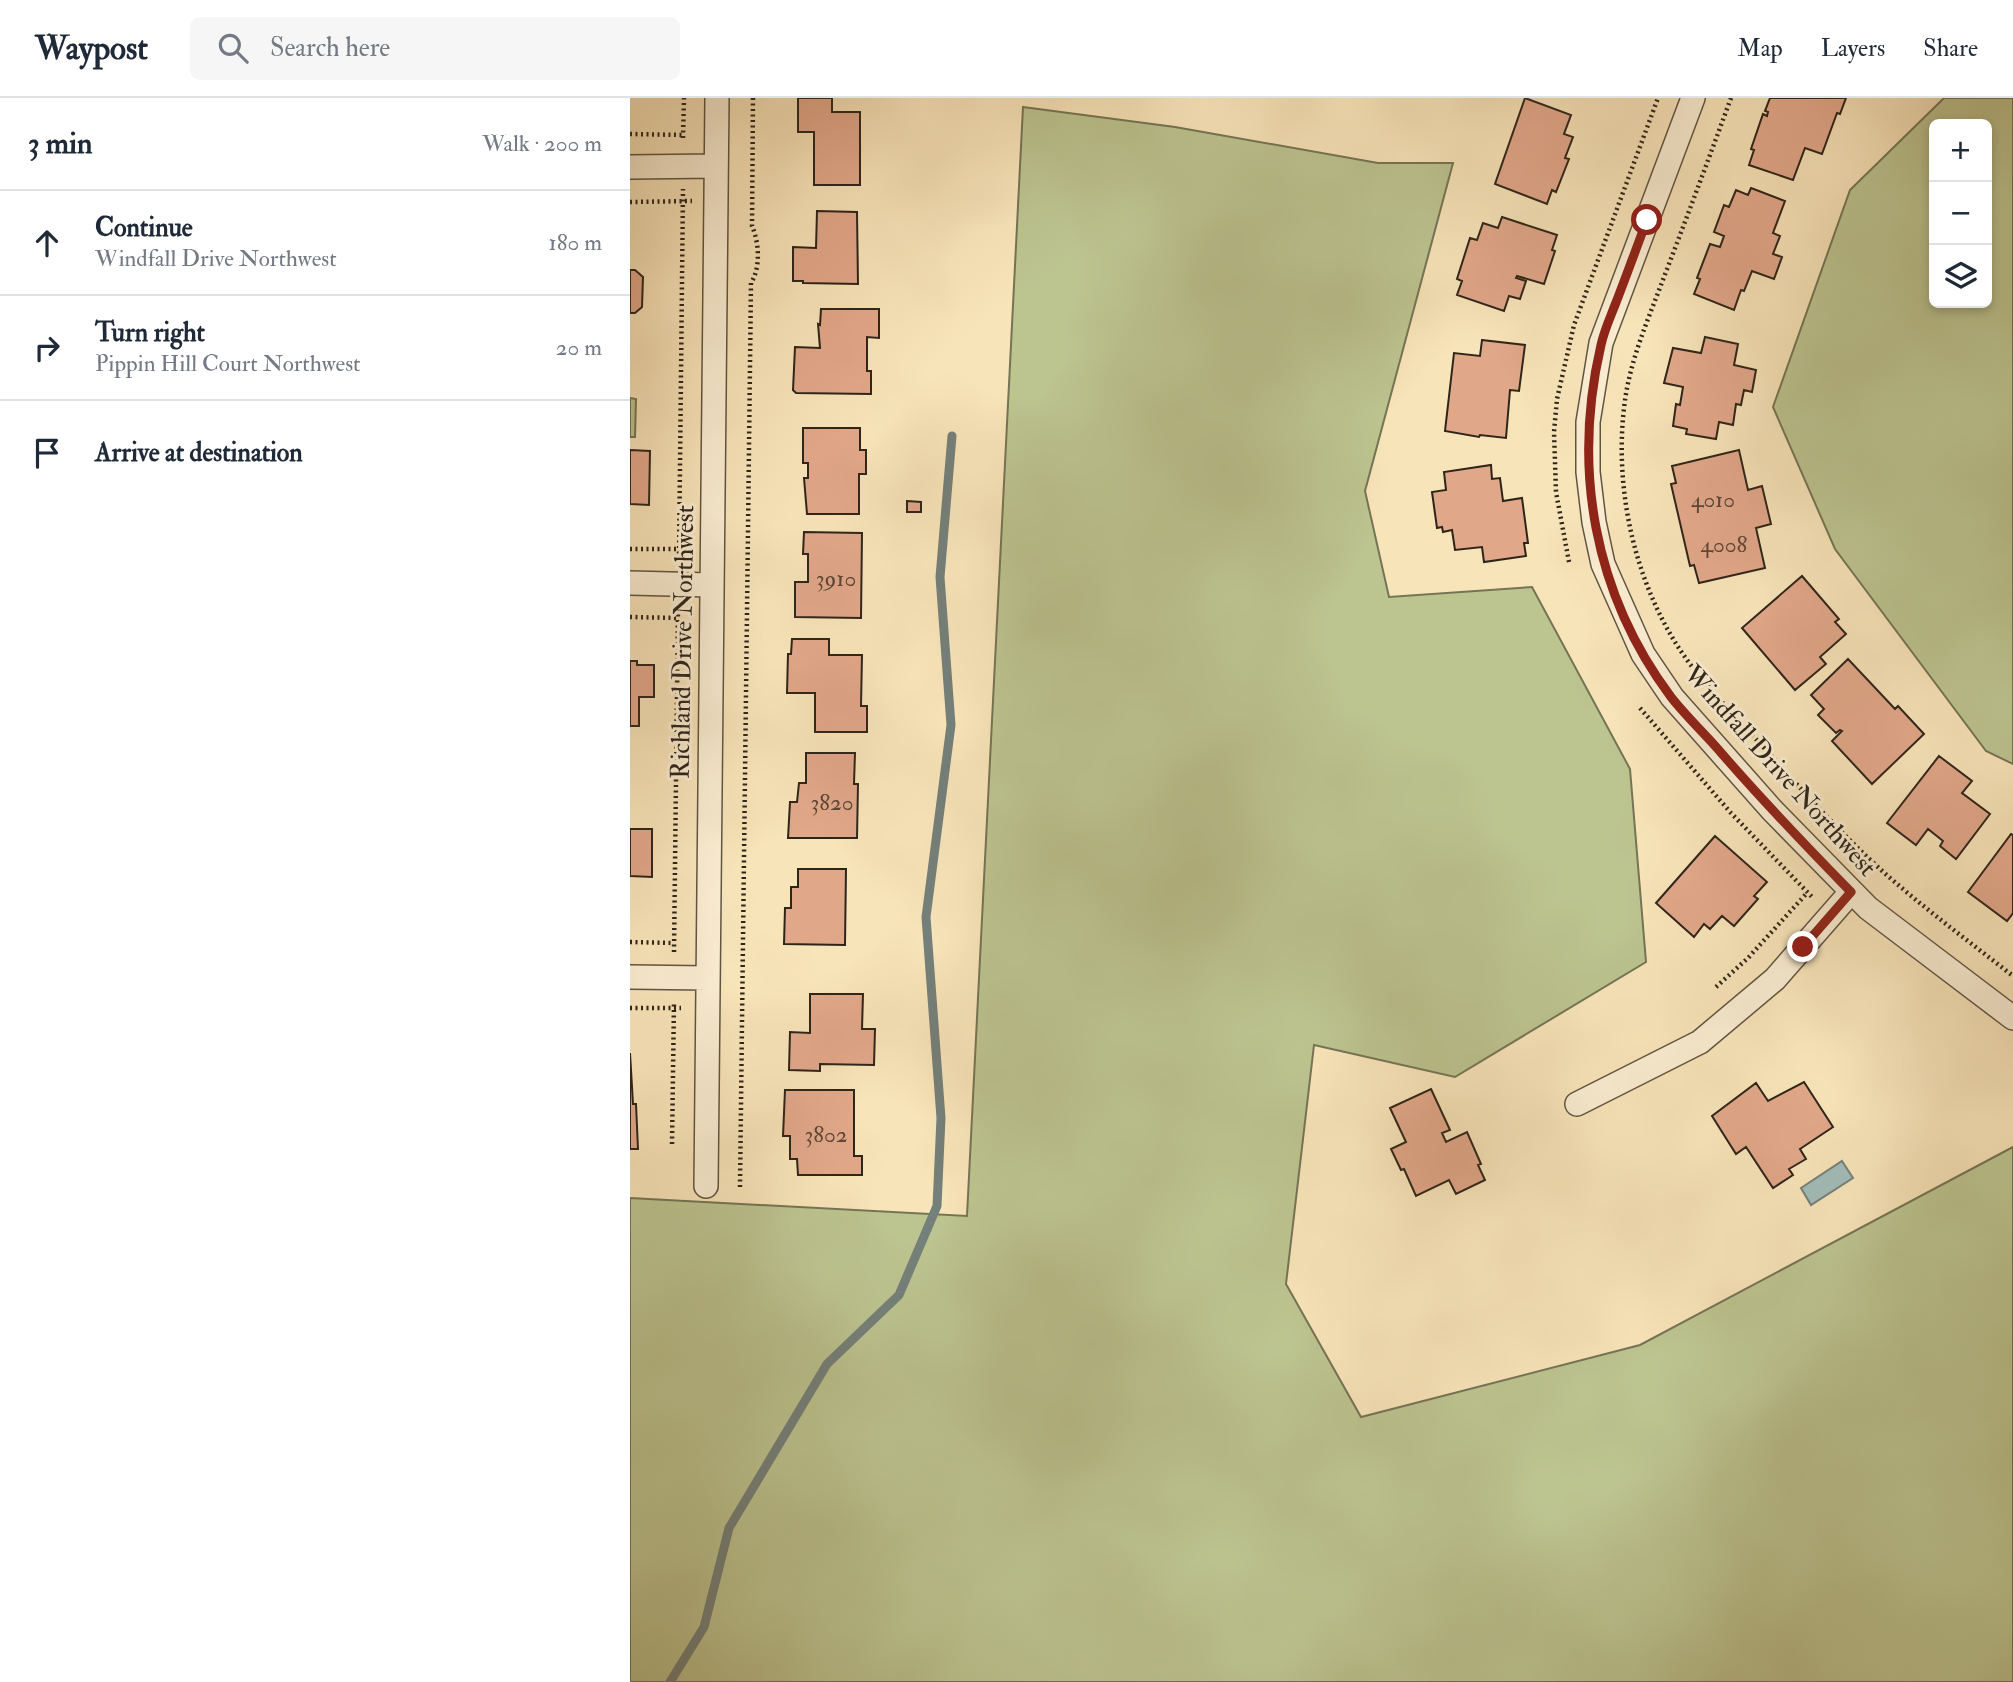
<!DOCTYPE html>
<html lang="en">
<head>
<meta charset="utf-8">
<style>
  body { margin:0; font-family:"IM FELL Double Pica",serif; background:#f6f6f7; color:#1f2937 }
  .controls { position:absolute; right:21px; top:21px; display:grid; overflow:hidden; border-radius:10px; box-shadow:0 4px 10px #0003 }
  .controls button { width:63px; height:63px; display:grid; place-items:center; padding:0; border:0; border-bottom:2px solid #e0e1e3; background:#fff; color:#1f2937; font:35px sans-serif }
  .stop { position:absolute; width:21px; height:21px; margin:-16px; border:5px solid #8f2418; border-radius:50%; background:#fff }
  .stop.end { background:#8f2418; border-color:#fff; box-shadow:0 2px 7px #0008 }
  .list { margin:0; padding:0; list-style:none }
  h2 { display:flex; justify-content:space-between; align-items:center; height:91px; margin:0; padding:0 28px; font-size:30px }
  h2 small { font-size:23px; font-weight:400; color:#747a83 }
  .list li { display:grid; grid-template-columns:46px 1fr auto; gap:21px; align-items:center; box-sizing:border-box; height:105px; padding:0 28px; border-top:2px solid #e0e1e3 }
  .list b { display:block; font-size:26px; white-space:nowrap }
  .list p { margin:0; font-size:23px; white-space:nowrap; color:#747a83 }
  .list em { font-size:23px; font-style:normal; color:#747a83 }
  .icon { flex:none; width:38px; height:38px; fill:none; stroke:currentColor; stroke-width:2; stroke-linecap:round; stroke-linejoin:round }
  .map { position:relative; flex:none; width:1383px; height:1584px; overflow:hidden }
  header { display:flex; align-items:center; gap:42px; box-sizing:border-box; height:98px; padding:0 35px; background:#fff; border-bottom:2px solid #e0e1e3 }
  header strong { font-size:33px }
  nav { display:flex; gap:38px; margin-inline-start:auto; font-size:24px }
  .search { width:490px; height:63px; background:#f6f6f7; display:flex; align-items:center; gap:18px; box-sizing:border-box; padding:0 24px; border-radius:10px; color:#747a83; font-size:26px }
  main { display:flex }
  aside { flex:1; background:#fff }
  .map>svg:first-child { display:block }
  .green { fill:#bcc490; stroke:#757455; stroke-width:2; fill-rule:evenodd }
  .water { fill:#a3bcba; stroke:#74807a; stroke-width:2 }
  .lines { fill:none; stroke-linecap:round; stroke-linejoin:round }
  .stream { stroke:#74807a; stroke-width:9 }
  .building { fill:#e1a789; stroke:#2e251a; stroke-width:2 }
  .street-casing { stroke:#605542; stroke-width:26 }
  .path { stroke:#2e251a; stroke-width:4.5; stroke-dasharray:2 3.5; stroke-linecap:butt }
  .street { stroke:#faedd2; stroke-width:23 }
  .route { stroke:#8f2418; stroke-width:9 }
  .labels { text-anchor:middle; dominant-baseline:central; stroke-width:6; stroke-linejoin:round; paint-order:stroke }
  .number-label { font-size:23px; fill:#5b4636 }
  .street-label { font-size:26px; fill:#2e251a; stroke:#faedd2 }
</style>
</head>
<body>
<header>
<strong>Waypost</strong>
<div class="search"><svg class="icon" aria-label="search" viewBox="0 0 24 24"><circle cx="10" cy="10" r="6"/><path d="M15 15l6 6"/></svg>Search here</div>
<nav><a>Map</a><a>Layers</a><a>Share</a></nav>
</header>
<main>
<aside>
<h2>3 min<small>Walk · 200 m</small></h2>
<ul class="list">
<li><svg class="icon" aria-label="ahead" viewBox="0 0 24 24"><path d="M12 20V5M6 11l6-6 6 6"/></svg><div><b>Continue</b><p>Windfall Drive Northwest</p></div><em>180 m</em></li>
<li><svg class="icon" aria-label="right" viewBox="0 0 24 24"><path d="M7 20v-9h11M14 6l5 5-5 5"/></svg><div><b>Turn right</b><p>Pippin Hill Court Northwest</p></div><em>20 m</em></li>
<li><svg class="icon" aria-label="arrive" viewBox="0 0 24 24"><path d="M6 21V4h12l-3 4 3 4H6"/></svg><div><b>Arrive at destination</b></div></li>
</ul>
</aside>
<div class="map">
<svg width="1383" height="1584" viewBox="0 0 1383 1584">
  <rect width="100%" height="100%" fill="#f8e4b9"/>
  <filter id="stains"><feTurbulence type="fractalNoise" baseFrequency=".00286" numOctaves="4"/><feColorMatrix values="0 0 0 0 .2 0 0 0 0 .09 0 0 0 0 .02 0 0 0 .5 -.17"/></filter>
  <radialGradient id="worn" r=".72"><stop offset=".6" stop-color="#630" stop-opacity="0"/><stop offset="1" stop-color="#630" stop-opacity=".3"/></radialGradient>
  <!-- green -->
  <path class="green" d="M1314,0H1383V666L1356,653L1205,451L1143,309L1220,92ZM1304,26H1357V205H1304Z
    M393,9L545,29L748,65H823L735,393L759,499L902,489L1000,671L1016,864L825,979L684,947L656,1186L731,1319L1010,1247L1383,1049V1584H0V1100L337,1118Z
    M0,300L6,301L5,339H0Z"/>
  <!-- water -->
  <path class="water" d="M1212,1063L1223,1080L1181,1107L1171,1090Z"/>
  <g class="lines">
    <!-- stream -->
    <path class="stream" d="M40,1584L74,1529L99,1430L197,1266L269,1197L307,1108L311,1020L296,819L321,627L310,479L322,338"/>
  </g>
  <!-- building -->
  <path class="building" d="M168,0H202V14H230V87H184V34H168Z
    M895,0L941,17L934,36L943,39L935,60L939,61L926,94L922,92L917,106L865,86Z
    M1140,0H1216L1210,16L1207,15L1192,56L1175,50L1163,82L1119,67L1124,52L1121,51L1133,16L1137,18L1138,14L1135,13Z
    M1121,90L1155,103L1143,135L1150,138L1143,156L1152,159L1144,181L1122,173L1114,193L1111,192L1104,212L1064,196L1070,181L1067,180L1080,146L1090,149L1094,138L1084,134L1094,107L1099,109L1106,92L1118,97Z
    M187,113L227,114L228,186L173,185V183H163V149L186,150Z
    M872,119L927,137L922,152L925,153L914,186L887,178L886,180L896,183L890,201L879,198L874,213L827,197L832,183L827,181L840,140L847,142L853,125L868,130Z
    M0,172H5L13,179L12,209L5,215H0Z
    M191,211H249V240L237,239V273H241V296L166,295L163,292L165,249L190,250L188,226L190,227Z
    M1075,239L1108,246L1104,267L1126,272L1122,294L1114,292L1111,307L1106,306L1103,327L1089,324L1086,341L1056,336L1057,331L1043,328L1046,306L1050,307L1053,289L1034,285L1043,250L1071,255Z
    M852,242L895,247L889,293L880,292L876,340L850,337L849,339L815,333L824,255L850,258Z
    M173,330H230V352H236V376H229V416H177L174,380H178V365H173Z
    M0,352L20,353L19,407L0,406Z
    M1109,352L1118,392L1132,388L1141,426L1126,430L1135,470L1069,485L1064,467L1060,468L1041,386L1046,385L1042,368Z
    M861,367L862,381L870,380L873,403L892,400L898,445H894L896,458L854,464L852,449L825,452L822,432L813,434L812,429L807,430L802,394L816,392L814,374Z
    M277,403L291,404V414H277Z
    M174,434L232,435L231,520L165,519V484H178V456H173Z
    M1172,478L1209,521L1205,524L1216,536L1190,559L1196,566L1165,592L1112,530Z
    M162,541H199V557H232L231,608H237V634H185V595H157L158,556H161Z
    M1218,561L1265,611L1268,608L1294,636L1242,686L1202,643L1212,633L1210,632L1206,635L1188,617L1194,611L1181,597Z
    M0,563H7V567H24V599H9V628H0Z
    M176,655H225L224,686H228L227,740H158L160,704H167L169,685H176Z
    M1309,658L1342,683L1332,695L1360,716L1326,761L1310,748L1313,743L1298,731L1286,747L1257,725Z
    M0,731H22V779L0,778Z
    M1381,736L1383,737V815L1377,823L1338,794Z
    M1085,738L1137,784L1124,798L1128,801L1104,828L1092,818L1080,831L1074,826L1064,839L1026,805Z
    M168,771H216L215,847L154,846L155,810H161V789H168Z
    M180,896H233L232,931H245L244,967L190,966V973L159,972L160,934L180,935Z
    M0,955L3,1006H6L8,1051H0Z
    M1174,984L1203,1029L1170,1051L1176,1061L1159,1071L1163,1077L1143,1090L1116,1049L1106,1056L1082,1018L1126,985L1138,1003Z
    M801,991L820,1032L812,1035L816,1044L837,1034L851,1066L848,1067L855,1082L826,1096L819,1082L786,1098L774,1071L771,1072L761,1051L776,1044L760,1010Z
    M155,992H224V1058H232V1077H168L167,1061H160V1038H153Z"/>
  <g class="lines">
    <defs>
      <path id="street" d="M1063,0L971,245L958,324V374L964,424L973,466L1013,556L1042,599L1142,712L1238,810L1383,920
        M0,69L86,68
        M0,485L81,487
        M0,879L78,880
        M947,1006L1070,944L1145,881L1221,794
        M76,1088L87,0"/>
    </defs>
    <!-- street casing -->
    <use href="#street" class="street-casing"/>
    <!-- path -->
    <path class="path" d="M1101,0C1079,60 1057,119 1034,179C1018,222 999,264 994,310C984,397 1007,495 1060,566C1084,597 1111,625 1137,653C1176,697 1215,740 1259,779C1299,814 1341,845 1383,878
      M0,36L53,37
      M53,40L54,0
      M0,104L62,103
      M0,451H56
      M49,461L53,91
      M939,464L926,394L924,334L927,301L944,227L1028,0
      M0,519L48,520
      M1010,610L1101,715L1184,801
      M0,844L44,845
      M44,854L48,511
      M1086,889L1118,860L1177,795
      M0,910H51
      M42,1046L44,904
      M110,1089L121,185C131,169 129,144 122,128L123,0"/>
    <!-- street -->
    <use href="#street" class="street"/>
  </g>
  <g class="lines">
    <!-- route -->
    <path class="route" d="M1017,122C1006,151 996,179 985,207C980,220 974,233 971,247C942,371 964,496 1041,599C1055,617 1072,633 1087,650C1130,700 1175,747 1221,794L1173,849"/>
  </g>
  <g class="labels">
    <!-- number labels -->
    <g class="number-label">
      <text x="1083" y="401">4010</text>
      <text x="1094" y="446">4008</text>
      <text x="206" y="480">3910</text>
      <text x="202" y="704">3820</text>
      <text x="196" y="1036">3802</text>
    </g>
    <!-- street labels -->
    <g class="street-label">
      <text transform="translate(53 544) rotate(-89)">Richland Drive Northwest</text>
      <text transform="translate(1150 673) rotate(48)">Windfall Drive Northwest</text>
    </g>
  </g>
  <rect width="100%" height="100%" filter="url(#stains)"/>
  <rect width="100%" height="100%" fill="url(#worn)"/>
</svg>
<div class="controls">
<button>+</button>
<button>−</button>
<button><svg class="icon" aria-label="layers" viewBox="0 0 24 24"><path d="M12 4l9 5-9 5-9-5zM3 14l9 5 9-5"/></svg></button>
</div>
<div class="stop" style="left:1017px;top:122px"></div>
<div class="stop end" style="left:1173px;top:849px"></div>
</div>
</main>
</body>
</html>
